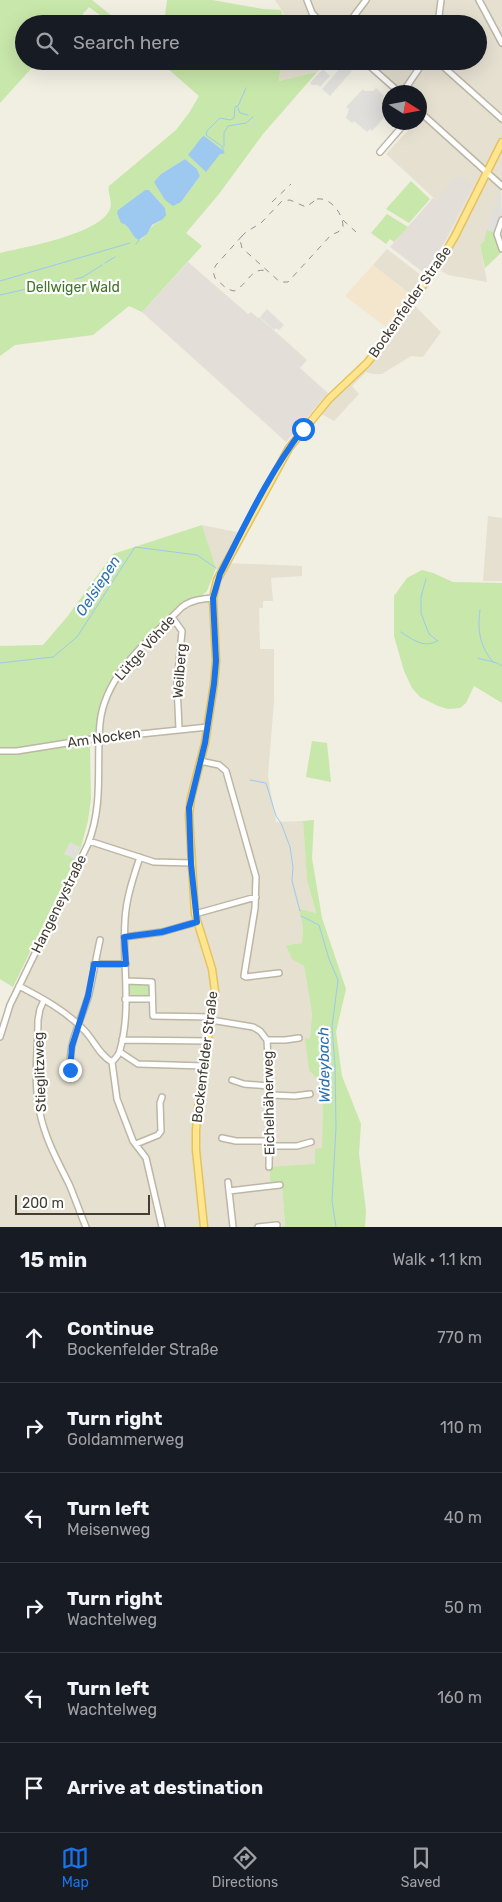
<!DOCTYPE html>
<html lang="en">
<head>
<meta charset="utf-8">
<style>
  body { margin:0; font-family:Rubik,sans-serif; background:#20242c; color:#f1f3f6 }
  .compass { position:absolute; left:382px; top:85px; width:45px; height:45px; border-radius:50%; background:#171b24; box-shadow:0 5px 20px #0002; rotate:101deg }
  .scale { position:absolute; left:15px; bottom:12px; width:135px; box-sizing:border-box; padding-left:5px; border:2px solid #433d33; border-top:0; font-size:14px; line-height:18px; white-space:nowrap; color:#433d33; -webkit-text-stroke:4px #fff; paint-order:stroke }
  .stop { position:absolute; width:15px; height:15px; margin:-11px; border:4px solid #1a73e8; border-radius:50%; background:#fff }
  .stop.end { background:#1a73e8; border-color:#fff; box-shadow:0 1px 5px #0008 }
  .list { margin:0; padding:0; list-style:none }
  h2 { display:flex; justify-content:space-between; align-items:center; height:65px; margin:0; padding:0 20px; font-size:21px }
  h2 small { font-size:16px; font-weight:400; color:#9ea1a6 }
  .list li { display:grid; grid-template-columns:32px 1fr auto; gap:15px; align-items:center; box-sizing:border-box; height:90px; padding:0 20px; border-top:1px solid #363941 }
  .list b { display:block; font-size:19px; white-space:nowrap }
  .list p { margin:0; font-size:16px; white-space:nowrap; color:#9ea1a6 }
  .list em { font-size:16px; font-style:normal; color:#9ea1a6 }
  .icon { flex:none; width:28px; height:28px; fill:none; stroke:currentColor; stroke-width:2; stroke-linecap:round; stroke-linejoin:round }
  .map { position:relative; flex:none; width:502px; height:1227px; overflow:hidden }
  .search { position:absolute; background:#171b24; box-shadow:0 5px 20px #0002; left:15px; right:15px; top:15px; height:55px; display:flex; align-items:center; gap:12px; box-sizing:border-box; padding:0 18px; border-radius:28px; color:#9ea1a6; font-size:19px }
  .sheet { height:605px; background:#171b24 }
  nav { display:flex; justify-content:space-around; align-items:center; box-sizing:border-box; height:70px; border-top:1px solid #363941; background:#171b24; font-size:14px; color:#9ea1a6 }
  nav a { display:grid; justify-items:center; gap:2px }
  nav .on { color:#1a73e8 }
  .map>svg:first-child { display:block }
  .residential { fill:#e5e0d0 }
  .commercial { fill:#f4e6cc }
  .industrial { fill:#e3dfd8 }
  .green { fill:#c8e7aa; fill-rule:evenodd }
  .parking { fill:#e1dfdb }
  .water { fill:#9dc9f0 }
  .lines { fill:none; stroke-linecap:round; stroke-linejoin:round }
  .stream { stroke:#9dc9f0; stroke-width:1 }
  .minor-casing { stroke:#bdb6a5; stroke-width:8 }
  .major-casing { stroke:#e4c35e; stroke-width:9 }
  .minor { stroke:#fff; stroke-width:5 }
  .major { stroke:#ffe58e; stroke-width:6 }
  .rail { stroke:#939393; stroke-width:1; stroke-dasharray:6 6; stroke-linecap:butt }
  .route { stroke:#1a73e8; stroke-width:6 }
  .labels { text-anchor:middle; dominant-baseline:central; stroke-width:4.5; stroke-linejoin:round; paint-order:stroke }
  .park-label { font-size:14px; fill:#407427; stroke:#fff }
  .street-label { font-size:14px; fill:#433d33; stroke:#fff }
  .water-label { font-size:15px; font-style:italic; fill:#2c71ae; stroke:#fff }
</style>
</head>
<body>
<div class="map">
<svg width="502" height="1227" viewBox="0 0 502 1227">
  <rect width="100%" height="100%" fill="#f1eee2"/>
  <!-- residential -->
  <path class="residential" d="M275,0H502V187L484,241L480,245L487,282L448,275L440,270L415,306L441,332L423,357L411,356L382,374H373L366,372L352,386L359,394L334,421L318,412L367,363L429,277L474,185L436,200L386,154L415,123L420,122V92H399L364,61H478V24H285L283,12Z
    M281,61H328L317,72L279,81Z
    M387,249L422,276L410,294L373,265Z
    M488,516L502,518V581H483Z
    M202,525L241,533L226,563L302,566V576L271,578L273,601H263V608H259L260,649H274V700L268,776L276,822L303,821L307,880L316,914L303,926L302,943L286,945L304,966L312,1014L310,1039H305L323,1085L322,1149L315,1164L282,1183L285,1225L281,1227H0V1031L93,828L103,709L124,667L187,603L213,598L220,574L216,568Z"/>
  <!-- commercial -->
  <path class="commercial" d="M373,265L410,294L387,328L345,296Z"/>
  <!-- industrial -->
  <path class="industrial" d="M457,175L474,185L445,242L424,273L390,247L433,198L436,200Z
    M188,262L248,314L251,312L258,318L259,317L307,360L300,368L328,393L286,442L142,312Z"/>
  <!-- green -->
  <path class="green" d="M0,0H92L122,24H112L89,7L74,24H24V61H38L0,103Z
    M167,0H212L263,9L281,10L285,24H164Z
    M159,61H281L279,81L317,72L263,134L219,194L186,233L202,246L142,312L129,306L93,335L15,345L0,356V253C25,247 101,234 110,209C113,200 107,194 109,186L176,130L189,113L199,96ZM185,159L197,169L200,176L181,202L161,174ZM145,190H149L165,208L159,222C149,225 148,235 140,240L136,238L118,210Z
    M411,181L430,199L409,223L386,209Z
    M387,214L408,227L394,242L390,239L386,244L371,233Z
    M487,230L495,232L496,239L502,252L485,268L480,245L484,241Z
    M202,525L216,568L207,591L198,599L187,603L124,667L108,692L100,738L92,739L89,746L87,747H90L91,799L88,821L81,847L13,987L0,979V646L43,645L67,617L113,554Z
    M422,570L433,573L453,582L502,583V703L474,686L466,703L460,708L448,709L438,706L420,697L412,688L404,671L394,636V596L407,578Z
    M312,741L327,743L331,782L306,777Z
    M314,820L312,858L322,918L346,989L336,1032L342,1076L361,1124L359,1154L366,1211L365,1227H281L285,1225L282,1183L270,1184V1167L315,1164V1149L322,1148L323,1085L309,1070L305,1038L310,1039L312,1014L304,966L292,959L286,945L302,943L303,926L299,909L316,913L307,880L303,821Z
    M129,984L148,985L149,995L129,996Z"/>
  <!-- parking -->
  <path class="parking" d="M344,64L352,71L330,96L322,89Z
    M323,69L330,76L320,87L318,85H312L310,83Z
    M376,88L384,96L382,99L389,106L388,108L389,112L372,131L370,129L367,132L354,121L352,123L346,118L349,109L346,107L363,89L365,91H373Z
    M501,187L502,217L495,232L487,230Z
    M267,309L284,325L279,330L276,328L274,330L260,317Z
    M70,842L80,847L75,859L64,854Z"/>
  <!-- water -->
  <path class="water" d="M204,136L225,152L223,154H220L206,172L188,155L202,137Z
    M185,159L197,169L200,176L181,202L173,206L165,200L154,182L161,174Z
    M145,190H149L165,208L166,215L163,219L152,225L147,234L139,240C131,237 131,225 121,223L117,213L118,210Z"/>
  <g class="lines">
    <!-- stream -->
    <path class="stream" d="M238,108L240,113L248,115
      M224,146V133L228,126L246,123L253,117
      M223,150V147L206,135L207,131L220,118L230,120L234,118L235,107L238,106L246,88
      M136,244L139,240
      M105,263L115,257
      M75,279L83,277L102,265
      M0,281L130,243
      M0,295L62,281
      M426,579L421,597V613L429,634L438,641
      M480,610C477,630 480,648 494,663
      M401,632C412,639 424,649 437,641
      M478,658C485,661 497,661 502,666
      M0,663L53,657L77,637L135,547L197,555L216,568
      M250,780L266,783L276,816L281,823L290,847L293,867L292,881L300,911
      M301,916L319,925L329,959L338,980L332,1027L335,1066L336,1127L332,1201L336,1227"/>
    <defs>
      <path id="minor" d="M307,0L312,13L322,24
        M479,0L502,43
        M348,24L366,0
        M438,24L441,0
        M364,61L399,92
        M437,61L502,119
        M403,92L424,61
        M420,112L502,186
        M380,152L406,122
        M502,220L497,234L502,249
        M172,617L182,631L177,684L179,729
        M0,751H17L92,739L208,727
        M200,761L219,765L226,771L256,877L255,908L244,976L246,977L279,973
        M89,841L154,862L191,863
        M195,914L256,897
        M124,937L162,932L197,922
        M94,964H126
        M126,981L152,982L153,1016L212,1017
        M19,986C42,998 66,1011 84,1030C94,1040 99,1055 112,1062L117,1099L133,1141L146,1158L162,1227
        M125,999H152
        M44,1000L40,1009L38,1020C38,1050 33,1083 40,1113C45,1138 57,1160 69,1184C75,1198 80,1213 86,1227
        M211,1020L253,1027L260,1031L267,1040L270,1095L269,1167
        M0,1037L10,1005L88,844C104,803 96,765 100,723C105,674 149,640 182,607C191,600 201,599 213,598
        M122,1040L208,1041
        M267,1040H285L299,1038
        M120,1052L138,1064L204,1066
        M112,1062C115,1059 119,1055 120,1050C132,1008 122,963 125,920C126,899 133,878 140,857
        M73,1078C63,1051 82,1020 89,994C93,976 96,958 100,940
        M232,1080L244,1084L270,1086
        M270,1095L295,1096L310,1094
        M222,1138L236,1141H270
        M136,1144L158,1135L161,1131L160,1103L162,1097
        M270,1146H297L311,1142
        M228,1182L233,1227
        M229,1191L280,1185
        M258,1227L277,1225"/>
      <path id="major" d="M204,1227L196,1150V1130L198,1108L215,991L212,969L195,914L189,815L191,798L205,743L214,684L216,661L213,598L217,580L289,448L329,399L367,363L379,348L442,258L455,236L502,142"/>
    </defs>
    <!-- minor casing -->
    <use href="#minor" class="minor-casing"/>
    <!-- major casing -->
    <use href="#major" class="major-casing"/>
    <!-- minor -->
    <use href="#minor" class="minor"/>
    <!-- major -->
    <use href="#major" class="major"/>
    <!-- rail -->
    <path class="rail" d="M317,199C331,197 344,215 343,228L338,232L331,235L288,282H280L242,248L240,240L242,236L246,232L261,223L282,201L290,200L306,207Z
      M272,202L291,184
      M343,220L356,232
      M242,236L216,265L213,271L215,278L227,289L234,291C247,286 251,266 267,271"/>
  </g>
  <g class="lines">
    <!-- route -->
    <path class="route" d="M70,1070L72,1046L88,996L94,964H126L124,937L162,932L197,922L191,864L189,808L205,743L214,684L216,661L213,598L220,574C245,525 269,473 303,429"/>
  </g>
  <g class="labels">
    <!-- park labels -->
    <g class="park-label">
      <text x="73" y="287">Dellwiger Wald</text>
    </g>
    <!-- street labels -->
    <g class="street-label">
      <text transform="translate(410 302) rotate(-55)">Bockenfelder Straße</text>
      <text transform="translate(145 648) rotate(-48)">Lütge Vöhde</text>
      <text transform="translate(180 671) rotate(-86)">Weilberg</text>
      <text transform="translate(104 738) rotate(-8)">Am Nocken</text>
      <text transform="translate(59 904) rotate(-64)">Hangeneystraße</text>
      <text transform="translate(205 1057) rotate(-83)">Bockenfelder Straße</text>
      <text transform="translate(40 1072) rotate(-92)">Stieglitzweg</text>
      <text transform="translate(269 1103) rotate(-91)">Eichelhäherweg</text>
    </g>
    <!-- water labels -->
    <g class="water-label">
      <text transform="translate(98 586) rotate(-57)">Oelsiepen</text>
      <text transform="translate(324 1065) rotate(-91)">Wideybach</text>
    </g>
  </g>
</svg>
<svg class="compass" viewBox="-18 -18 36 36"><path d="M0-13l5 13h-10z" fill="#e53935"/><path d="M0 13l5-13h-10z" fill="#9ea1a6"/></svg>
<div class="scale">200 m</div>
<div class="stop" style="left:303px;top:429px"></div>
<div class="stop end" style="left:70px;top:1070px"></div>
<div class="search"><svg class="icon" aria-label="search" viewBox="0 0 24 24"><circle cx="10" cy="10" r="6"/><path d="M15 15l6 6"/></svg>Search here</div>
</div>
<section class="sheet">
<h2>15 min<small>Walk · 1.1 km</small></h2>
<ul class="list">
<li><svg class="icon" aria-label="ahead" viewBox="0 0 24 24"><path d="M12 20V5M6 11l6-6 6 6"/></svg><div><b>Continue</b><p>Bockenfelder Straße</p></div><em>770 m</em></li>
<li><svg class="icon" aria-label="right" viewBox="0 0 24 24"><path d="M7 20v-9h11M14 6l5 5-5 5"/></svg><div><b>Turn right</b><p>Goldammerweg</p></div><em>110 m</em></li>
<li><svg class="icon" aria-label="left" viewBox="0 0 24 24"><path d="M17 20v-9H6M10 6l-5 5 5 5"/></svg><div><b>Turn left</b><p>Meisenweg</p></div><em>40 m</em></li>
<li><svg class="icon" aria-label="right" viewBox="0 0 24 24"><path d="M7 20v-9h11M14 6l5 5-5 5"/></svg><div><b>Turn right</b><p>Wachtelweg</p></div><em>50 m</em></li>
<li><svg class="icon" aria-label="left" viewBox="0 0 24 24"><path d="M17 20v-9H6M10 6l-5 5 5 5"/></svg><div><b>Turn left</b><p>Wachtelweg</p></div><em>160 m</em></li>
<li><svg class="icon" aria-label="arrive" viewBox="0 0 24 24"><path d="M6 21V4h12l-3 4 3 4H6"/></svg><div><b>Arrive at destination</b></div></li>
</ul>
</section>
<nav>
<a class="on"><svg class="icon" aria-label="map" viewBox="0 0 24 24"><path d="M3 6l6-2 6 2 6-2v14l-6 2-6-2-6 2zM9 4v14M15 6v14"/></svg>Map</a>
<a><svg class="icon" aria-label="directions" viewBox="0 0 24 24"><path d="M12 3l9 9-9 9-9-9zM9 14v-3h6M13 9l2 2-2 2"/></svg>Directions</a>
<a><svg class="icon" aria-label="saved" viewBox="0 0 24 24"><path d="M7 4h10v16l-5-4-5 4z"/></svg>Saved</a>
</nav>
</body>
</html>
